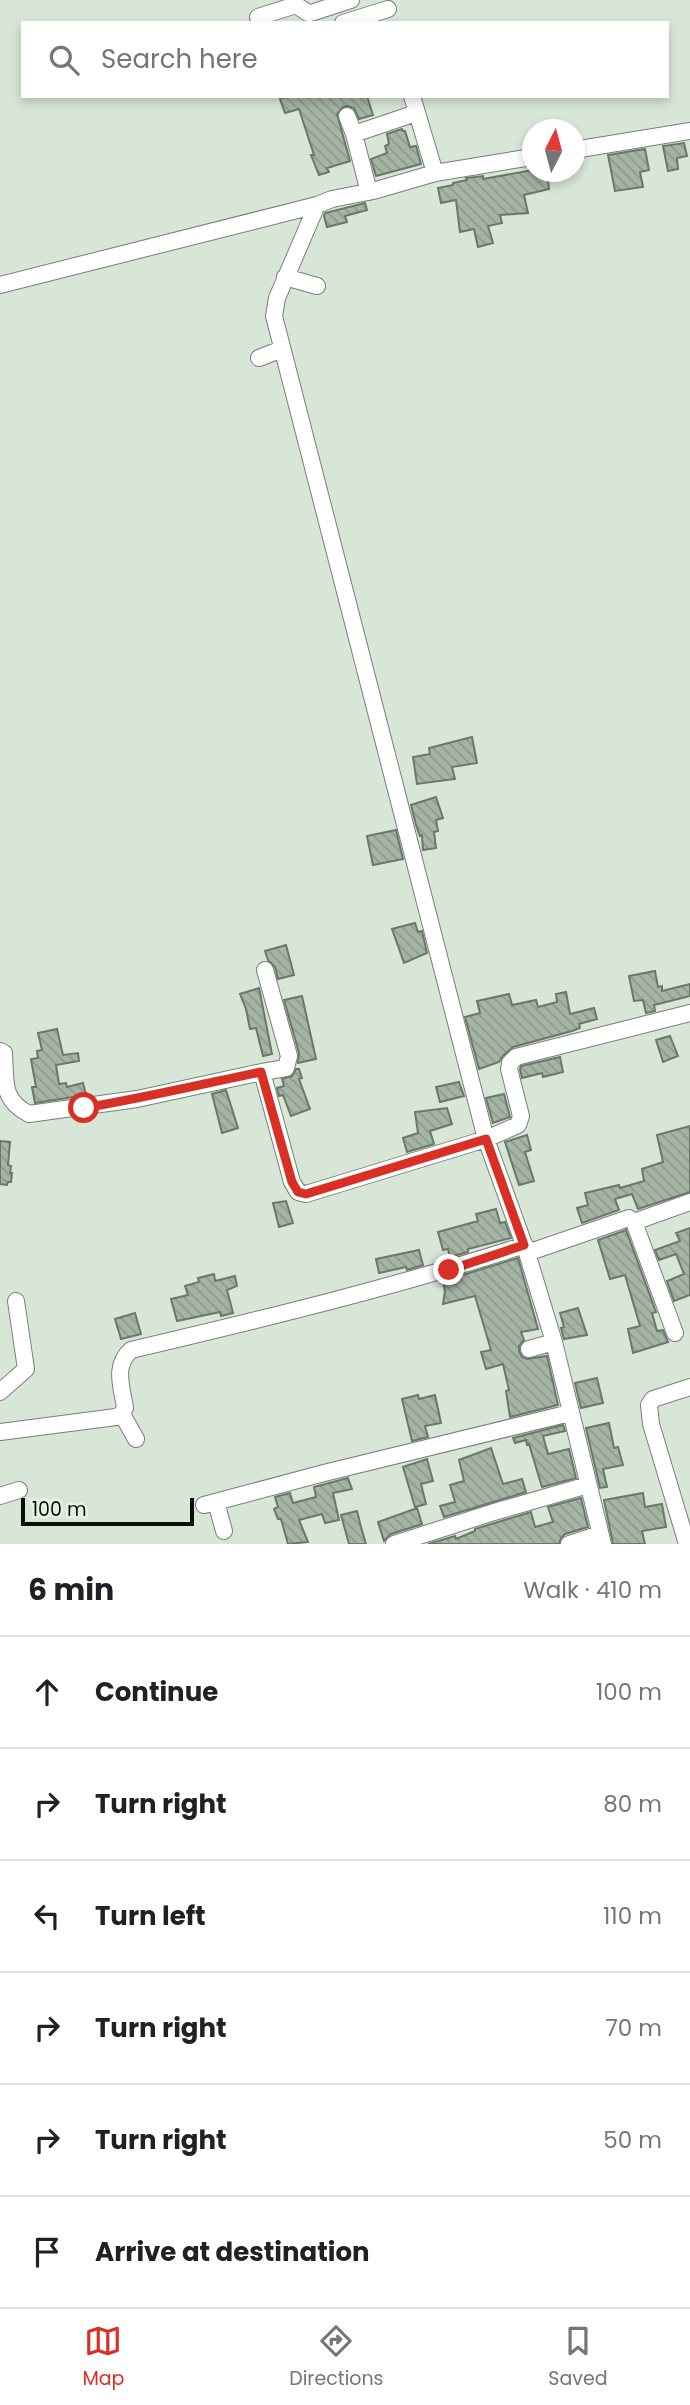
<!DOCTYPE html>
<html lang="en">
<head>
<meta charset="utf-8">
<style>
  body { margin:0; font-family:Poppins,sans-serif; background:#f2f2f2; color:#202124 }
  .compass { position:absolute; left:522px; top:119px; width:63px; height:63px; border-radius:50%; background:#fff; box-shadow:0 4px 10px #0003; rotate:6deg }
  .scale { position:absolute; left:21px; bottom:18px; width:173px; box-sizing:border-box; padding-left:7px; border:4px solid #090e09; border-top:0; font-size:19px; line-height:24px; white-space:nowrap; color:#090e09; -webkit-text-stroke:5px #e4f3e3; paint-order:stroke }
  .stop { position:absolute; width:21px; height:21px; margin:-16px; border:5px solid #d93025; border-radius:50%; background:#fff }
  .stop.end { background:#d93025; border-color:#fff; box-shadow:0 2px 7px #0008 }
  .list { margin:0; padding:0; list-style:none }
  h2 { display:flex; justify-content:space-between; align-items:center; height:91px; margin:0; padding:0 28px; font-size:30px }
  h2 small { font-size:23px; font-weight:400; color:#757577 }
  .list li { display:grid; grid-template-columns:46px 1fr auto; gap:21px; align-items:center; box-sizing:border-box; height:112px; padding:0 28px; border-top:2px solid #e0e0e0 }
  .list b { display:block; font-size:26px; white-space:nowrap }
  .list em { font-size:23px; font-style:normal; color:#757577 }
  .icon { flex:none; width:38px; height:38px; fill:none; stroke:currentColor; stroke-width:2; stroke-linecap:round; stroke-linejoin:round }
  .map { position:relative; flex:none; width:690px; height:1544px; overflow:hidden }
  .search { position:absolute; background:#fff; box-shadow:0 4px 10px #0003; left:21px; right:21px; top:21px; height:77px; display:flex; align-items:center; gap:18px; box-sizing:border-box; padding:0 24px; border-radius:0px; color:#757577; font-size:26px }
  .sheet { height:763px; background:#fff }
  nav { display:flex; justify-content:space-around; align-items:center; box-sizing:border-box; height:98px; border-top:2px solid #e0e0e0; background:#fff; font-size:19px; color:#757577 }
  nav a { display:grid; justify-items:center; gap:4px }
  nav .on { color:#d93025 }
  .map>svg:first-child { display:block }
  .building { fill:url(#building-back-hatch); stroke:#6a786a; stroke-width:2 }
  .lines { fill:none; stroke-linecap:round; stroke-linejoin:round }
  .minor-casing { stroke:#748273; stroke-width:18 }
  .minor { stroke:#fff; stroke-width:16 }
  .route { stroke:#d93025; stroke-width:9 }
</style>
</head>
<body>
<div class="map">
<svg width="690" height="1544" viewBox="0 0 690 1544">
  <defs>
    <pattern id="building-back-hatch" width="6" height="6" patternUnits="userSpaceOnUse" patternTransform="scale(1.75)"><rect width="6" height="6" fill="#a5b4a4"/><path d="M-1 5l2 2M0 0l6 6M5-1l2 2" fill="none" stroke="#8d9a8c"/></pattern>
  </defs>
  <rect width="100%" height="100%" fill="#d7e6d6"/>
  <!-- building -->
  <path class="building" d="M287,96H367L373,115L359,119L354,108L348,106L343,107L337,114L350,161L327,168L329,172L319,175L311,155H314L299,109L285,113L280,99Z
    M402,129L403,131H405L410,147L416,146L421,164L376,176L371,159L387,153L385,146L389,144L387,134Z
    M684,143L687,156L677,158L678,169L668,171L663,146Z
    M645,149L649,170L640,172L643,187L615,191L608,155Z
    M533,170L572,172V175L548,181L549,189L524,195L528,213L500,215L502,223L488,226L493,243L478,247L474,229L460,232L456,200L441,203L438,188L453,185V183L467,180L466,178L483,176V179Z
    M365,203L367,210L345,216L347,222L327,227L324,216L325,213Z
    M472,737L477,763L452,767L455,779L417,784L413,757L430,754L429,748Z
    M436,797L443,818L436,820L438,831L434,832L436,848L423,850L422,835L420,836L416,825L411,805Z
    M396,830L403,859L373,865L367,836Z
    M415,923L418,932L422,931L427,953L404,963L392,929Z
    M286,945L294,975L278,979L275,967L268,960L265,951Z
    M655,971L658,987L662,986V991L690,984V996L654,1005L655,1011L646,1013L643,1000L634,1001L629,976Z
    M259,988L272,1054L263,1056L256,1028L250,1029L246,1009L240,994Z
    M566,992L570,1014L594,1008L597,1019L579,1024L580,1028L572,1031L513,1047L503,1056L499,1062L479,1069L465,1017L480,1013L477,1001L509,994L512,1005L536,1000L538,1007L557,1002L556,994Z
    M302,996L316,1059L298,1063L299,1053L284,1000Z
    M57,1029L63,1055L78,1053L79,1061L56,1065L59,1084L66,1083L67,1087L83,1083L86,1095L35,1103L32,1087H36L31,1059L38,1058L37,1051L42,1050L38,1033Z
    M670,1036L678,1056L663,1062L656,1040Z
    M560,1057L563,1072L543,1077L542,1073L522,1078L520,1069L521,1066Z
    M296,1069H299L302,1078L299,1079L310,1109L291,1116L283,1095L279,1096L277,1088L284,1086L282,1079L292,1076Z
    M459,1082L464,1096L440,1102L436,1087Z
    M226,1090L238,1128L222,1133L212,1094Z
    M504,1094L510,1117L493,1123L486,1098Z
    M447,1108L452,1124L430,1131L434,1144L407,1152L403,1138L418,1133L415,1112Z
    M690,1126V1192L638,1209L632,1194L615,1199L619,1210L582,1223L577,1208L588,1205L585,1193L619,1185L620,1188L644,1181L642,1169L663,1162L657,1135Z
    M527,1135L531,1150L525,1152L534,1181L519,1185L505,1142Z
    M0,1141L10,1142L8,1165L11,1166L10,1173H12L11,1182H8L7,1185L0,1184Z
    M286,1201L293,1223L279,1227L273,1203Z
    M496,1209L500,1223L505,1222L511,1238L468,1249V1252L450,1257L448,1249L443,1250L438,1232L478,1221L476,1214Z
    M690,1228V1295L674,1301L667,1281L684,1274L676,1254L659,1260L655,1250L680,1241L676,1233Z
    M626,1230L656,1312L652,1313L657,1331L663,1330L668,1342L633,1353L628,1329L640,1326L625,1275L610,1279L598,1240Z
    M419,1250L423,1265L407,1270L406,1267L379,1273L376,1259Z
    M518,1258L538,1329L521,1332L524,1340L519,1346V1351L522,1357L527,1359L547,1356L558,1405L510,1417L506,1391L509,1390L503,1364L486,1369L481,1352L491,1350L475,1296L443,1304L445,1291L443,1281Z
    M214,1274L215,1281L235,1276L237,1286L227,1290L233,1313L221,1316L220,1312L177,1321L171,1299L188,1295L185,1286L199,1282L198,1278Z
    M578,1308L587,1335L564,1339L561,1328L564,1327L560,1313Z
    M135,1313L141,1334L121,1339L115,1319Z
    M597,1378L603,1403L581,1408L575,1383Z
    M418,1395L419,1399L435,1395L441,1423L425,1426L428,1437L412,1441L402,1399Z
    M609,1423L614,1448L618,1447L623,1465L603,1469L607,1487L600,1488L586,1428Z
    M563,1425L565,1431L543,1436L548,1454L569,1449L576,1478L542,1487L529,1444L527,1445L526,1440L515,1443L513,1438Z
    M491,1448L503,1484L522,1479L526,1492L444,1517L440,1506L455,1502L450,1485L464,1481L459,1460Z
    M427,1459L433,1481L421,1484L426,1504L415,1507L403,1467Z
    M348,1478L352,1489L333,1493L339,1520L325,1523L322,1514L299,1520L308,1542L288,1544L281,1519H278L274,1509L278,1507L275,1497L290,1493L293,1503L316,1497L314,1487Z
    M643,1493L645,1507L662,1504L666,1527L642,1531L645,1544H613L604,1500Z
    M581,1498L588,1527L565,1534L561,1538L559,1544H428L455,1536L456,1539L475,1531V1529L531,1512L535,1527L553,1522L548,1507Z
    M417,1508L422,1524L391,1534L384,1541L378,1522Z
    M357,1511L361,1527L366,1544H349L341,1515Z"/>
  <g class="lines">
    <defs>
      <path id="minor" d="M258,17L296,5L308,13H311L351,0
        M343,23L388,9
        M412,96L435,173
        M347,116L354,134L416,113
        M354,134L369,192
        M574,150L690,131
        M532,157L435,173L373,191L332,199L317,205L277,298L274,316L486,1139L527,1253L554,1342L603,1544
        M285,277L317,286
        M0,285L317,205
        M259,358L282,349
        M0,1051L4,1053C6,1081 1,1100 29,1114L137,1099L262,1072L292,1182L298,1192L306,1194L486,1139L518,1125L521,1116L509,1069L510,1063L516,1057L690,1013
        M262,1072L286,1068L289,1056L265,970
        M634,1222L675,1333
        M527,1253L629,1218L634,1222L690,1202
        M529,1349L554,1342
        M0,1392L26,1369L16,1301
        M122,1414L136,1439
        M0,1432L116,1417L122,1414L125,1408C122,1387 113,1366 131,1350C263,1319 395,1287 525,1245
        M0,1496L19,1490
        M216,1502L224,1531
        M204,1505L324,1473L570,1413
        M394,1544L494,1512L588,1485
        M569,1544L600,1534
        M687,1544L651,1424L649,1405L653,1399L690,1387"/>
    </defs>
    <!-- minor casing -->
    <use href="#minor" class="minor-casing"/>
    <!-- minor -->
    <use href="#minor" class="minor"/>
  </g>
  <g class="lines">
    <!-- route -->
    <path class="route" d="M84,1108C144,1098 202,1084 261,1072L292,1182L298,1192L306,1194L486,1139L524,1245L449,1270"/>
  </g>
</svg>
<svg class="compass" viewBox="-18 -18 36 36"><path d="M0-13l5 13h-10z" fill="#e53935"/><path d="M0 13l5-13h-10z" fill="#757577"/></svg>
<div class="scale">100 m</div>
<div class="stop" style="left:84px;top:1108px"></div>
<div class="stop end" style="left:449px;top:1270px"></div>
<div class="search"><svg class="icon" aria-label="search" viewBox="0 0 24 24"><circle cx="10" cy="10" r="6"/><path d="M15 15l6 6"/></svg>Search here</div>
</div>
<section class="sheet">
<h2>6 min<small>Walk · 410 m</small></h2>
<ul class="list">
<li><svg class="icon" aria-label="ahead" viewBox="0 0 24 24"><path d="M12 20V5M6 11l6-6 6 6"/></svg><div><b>Continue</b></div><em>100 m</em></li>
<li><svg class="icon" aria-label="right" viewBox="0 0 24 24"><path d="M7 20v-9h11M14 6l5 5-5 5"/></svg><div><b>Turn right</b></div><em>80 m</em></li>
<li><svg class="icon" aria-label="left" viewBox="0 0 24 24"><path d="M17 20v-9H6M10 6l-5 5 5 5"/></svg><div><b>Turn left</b></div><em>110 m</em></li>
<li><svg class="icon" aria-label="right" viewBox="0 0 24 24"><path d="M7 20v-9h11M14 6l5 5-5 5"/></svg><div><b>Turn right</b></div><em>70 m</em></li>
<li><svg class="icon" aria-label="right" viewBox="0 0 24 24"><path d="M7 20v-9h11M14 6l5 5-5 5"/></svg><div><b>Turn right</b></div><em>50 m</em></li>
<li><svg class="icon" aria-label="arrive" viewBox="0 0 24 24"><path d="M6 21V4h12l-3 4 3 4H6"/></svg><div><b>Arrive at destination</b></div></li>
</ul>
</section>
<nav>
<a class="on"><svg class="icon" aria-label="map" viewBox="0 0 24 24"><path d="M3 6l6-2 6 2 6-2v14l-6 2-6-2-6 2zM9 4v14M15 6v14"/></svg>Map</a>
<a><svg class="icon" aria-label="directions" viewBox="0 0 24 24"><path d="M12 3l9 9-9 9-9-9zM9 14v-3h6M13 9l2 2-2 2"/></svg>Directions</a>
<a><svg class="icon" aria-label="saved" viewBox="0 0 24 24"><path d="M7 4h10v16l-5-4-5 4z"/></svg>Saved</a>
</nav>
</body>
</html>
